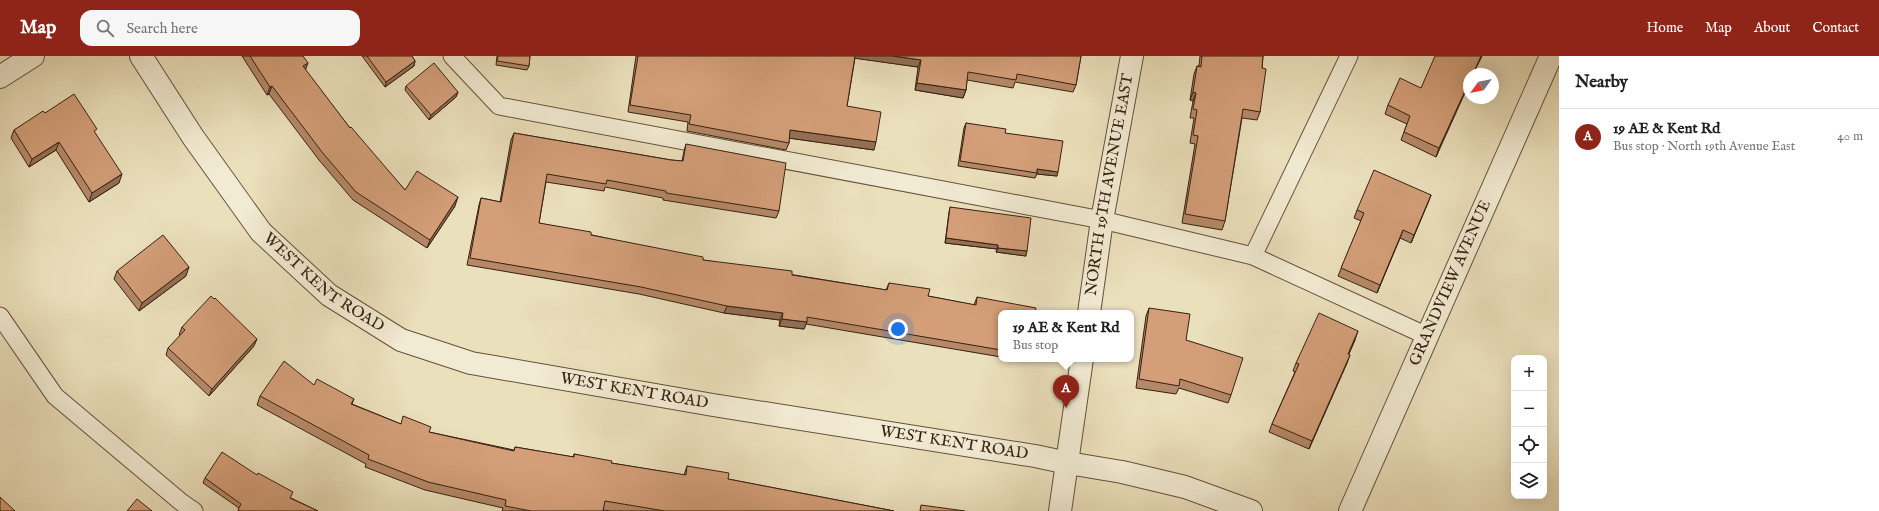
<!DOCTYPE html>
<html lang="en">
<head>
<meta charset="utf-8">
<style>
  body { margin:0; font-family:"IM FELL English",serif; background:#f6f6f6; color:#202124 }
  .controls { position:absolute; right:12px; bottom:12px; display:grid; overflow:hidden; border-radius:8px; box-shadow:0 4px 16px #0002 }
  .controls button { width:36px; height:36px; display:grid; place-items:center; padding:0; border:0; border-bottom:1px solid #e0e0e0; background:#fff; color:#202124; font:20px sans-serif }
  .compass { position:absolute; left:1463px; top:12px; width:36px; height:36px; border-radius:50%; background:#fff; box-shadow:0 4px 16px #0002; rotate:237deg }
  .you { position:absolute; left:898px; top:273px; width:14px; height:14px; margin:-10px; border:3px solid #fff; border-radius:50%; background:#1a73e8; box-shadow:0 0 0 6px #1a73e833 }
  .badge { display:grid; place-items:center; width:26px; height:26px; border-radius:50%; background:#8f2418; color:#fff; font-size:13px; font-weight:700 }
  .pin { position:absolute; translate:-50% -33px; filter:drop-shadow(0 1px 2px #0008) }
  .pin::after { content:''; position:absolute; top:21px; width:14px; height:12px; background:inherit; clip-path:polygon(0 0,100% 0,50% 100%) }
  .popup { position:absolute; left:998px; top:254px; width:136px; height:52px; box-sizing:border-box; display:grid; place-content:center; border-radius:8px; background:#fff; filter:drop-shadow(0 1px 3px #0005); font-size:13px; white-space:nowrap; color:#757577 }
  .popup b { font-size:15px; color:#202124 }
  .popup::after { content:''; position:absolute; left:50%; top:100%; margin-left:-8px; border:8px solid transparent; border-top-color:#fff }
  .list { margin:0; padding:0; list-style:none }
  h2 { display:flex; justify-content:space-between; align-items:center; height:52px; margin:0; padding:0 16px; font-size:17px }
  h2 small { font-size:13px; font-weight:400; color:#757577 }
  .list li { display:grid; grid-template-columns:26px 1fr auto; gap:12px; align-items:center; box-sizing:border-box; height:56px; padding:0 16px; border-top:1px solid #e0e0e0 }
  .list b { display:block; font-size:15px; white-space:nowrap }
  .list p { margin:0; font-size:13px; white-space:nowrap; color:#757577 }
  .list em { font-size:13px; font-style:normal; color:#757577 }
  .icon { flex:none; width:22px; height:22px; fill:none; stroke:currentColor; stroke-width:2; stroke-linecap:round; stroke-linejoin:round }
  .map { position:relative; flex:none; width:1559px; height:455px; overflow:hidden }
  header { display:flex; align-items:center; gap:24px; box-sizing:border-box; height:56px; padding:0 20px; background:#8f2418; color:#fff }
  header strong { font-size:19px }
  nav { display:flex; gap:22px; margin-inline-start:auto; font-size:14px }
  .search { width:280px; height:36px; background:#f6f6f6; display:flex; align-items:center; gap:10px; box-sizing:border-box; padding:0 14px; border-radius:12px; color:#757577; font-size:15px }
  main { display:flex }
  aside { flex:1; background:#fff }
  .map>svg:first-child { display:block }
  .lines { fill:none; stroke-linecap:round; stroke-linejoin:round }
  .service-casing { stroke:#64513c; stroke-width:19 }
  .minor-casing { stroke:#64513c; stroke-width:24 }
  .tertiary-casing { stroke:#64513c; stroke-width:24 }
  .service { stroke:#f2ebd3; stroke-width:17 }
  .minor { stroke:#f2ebd3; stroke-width:22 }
  .tertiary { stroke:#f2ebd3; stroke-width:22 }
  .wall { fill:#b58867; stroke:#372112 }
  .shaded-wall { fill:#946f54; stroke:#372112 }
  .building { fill:#d39e78; stroke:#372112 }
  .labels { text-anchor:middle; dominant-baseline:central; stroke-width:3; stroke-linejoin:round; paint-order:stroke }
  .street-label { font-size:16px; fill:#372112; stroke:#f2ebd3 }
</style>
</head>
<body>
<header>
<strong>Map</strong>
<div class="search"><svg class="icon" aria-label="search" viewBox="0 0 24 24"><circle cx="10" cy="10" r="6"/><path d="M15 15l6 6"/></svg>Search here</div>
<nav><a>Home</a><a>Map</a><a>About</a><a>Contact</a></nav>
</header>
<main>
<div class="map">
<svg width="1559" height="455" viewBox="0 0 1559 455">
  <rect width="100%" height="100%" fill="#ebe0bc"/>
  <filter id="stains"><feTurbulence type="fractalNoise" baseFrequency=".005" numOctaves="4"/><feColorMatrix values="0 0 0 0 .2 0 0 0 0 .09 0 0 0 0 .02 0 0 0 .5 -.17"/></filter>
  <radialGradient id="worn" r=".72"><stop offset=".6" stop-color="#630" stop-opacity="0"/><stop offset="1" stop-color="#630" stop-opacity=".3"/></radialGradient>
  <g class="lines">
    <defs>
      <path id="service" d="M452,0L499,50L1102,164L1253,200L1427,280
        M1253,200L1349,0
        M0,260L55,340L181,446L194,455"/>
      <g id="minor">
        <path id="s1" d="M141,0L193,81L261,176L329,239L401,284L471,307L713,349L1035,400L1068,407"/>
        <path d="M0,21L33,0"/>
        <path id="s2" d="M1350,455L1551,0"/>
      </g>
      <g id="tertiary">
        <path id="s3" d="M1089,257L1102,164L1132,0"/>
        <path d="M1068,407L1122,416L1185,431L1251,455"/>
        <path d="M1060,455L1082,303"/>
      </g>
    </defs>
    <!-- service casing -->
    <use href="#service" class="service-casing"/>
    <!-- minor casing -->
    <use href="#minor" class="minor-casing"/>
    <!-- tertiary casing -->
    <use href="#tertiary" class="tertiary-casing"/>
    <!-- service -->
    <use href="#service" class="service"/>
    <!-- minor -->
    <use href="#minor" class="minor"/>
    <!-- tertiary -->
    <use href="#tertiary" class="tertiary"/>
  </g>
  <!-- wall -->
  <path class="wall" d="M242,0H303L305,14L350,72L405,134L455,150L427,192L353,144L319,104L269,38L267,39Z
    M362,0H412L415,5L414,10L385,31Z
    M497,0H530L529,10L527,14L496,9Z
    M636,0H1081L1076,29L1073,36L1015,26L1013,32L967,24L966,34L963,42L915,34L918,11L855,2L847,50L874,94L789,82V87L786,94L687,75L688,66L628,56Z
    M1200,0H1263L1262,12L1260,56L1257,64L1242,62L1225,165L1222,174L1182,167L1195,88L1190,87L1194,62H1190L1193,45L1190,44L1194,18L1197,10H1199Z
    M1482,0L1473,18H1469L1436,101L1401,84L1407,68L1385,58L1388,49Z
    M406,30L458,36L456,41L429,64L405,34Z
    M45,57L95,77L119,127L89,146L56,94L29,111L11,82L14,74Z
    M966,67L1005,77L1057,120L1037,118L1035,122L958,110L964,72Z
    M514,77L671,104L682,105L684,95L686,88L779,155L776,162L663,144V142L605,131L604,135L546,126L539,167L703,204L886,234L889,227L928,240L974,249L977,241L1001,257V301L806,268L804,273L779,270L780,264L724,257L639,238L467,209L479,149L481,142L500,146L511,84Z
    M1431,139L1411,187L1400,182L1377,237L1338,220L1361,165L1354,162L1357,154Z
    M950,151L1026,200L996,196L997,193L945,187L949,156Z
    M117,215L186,220L139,255L114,223Z
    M1149,252L1186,284L1231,339L1228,347L1179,332L1176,338L1136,332L1146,260Z
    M182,271L254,290L209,340L166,299L168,292L180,280L179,279Z
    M1355,284L1349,298L1347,307L1309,393L1269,376L1272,368L1295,316L1293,315L1296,307Z
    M1012,303H1026L1025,305Z
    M314,329L354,343L352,348L401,368L429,376L514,394L515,391L573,401L574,398L611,407L684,419L687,410L728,423L894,455H611L603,454V455H502L503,452L425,434L365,411L366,408L257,349L260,340Z
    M205,422L291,442L318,455H238L239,452L203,427Z"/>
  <!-- shaded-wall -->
  <path class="shaded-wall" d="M854,0H893L921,4L918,11L853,2Z
    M1481,0H1482L1473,18Z
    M415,5L414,10L385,31L386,26Z
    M308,7L305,15L303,10Z
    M1469,26V28L1436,101L1439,92Z
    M917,27L966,34L963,42L915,34Z
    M272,30L269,38L267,39L270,31Z
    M458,36L456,41L429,64L431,59Z
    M1193,36L1196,37L1193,45L1190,44Z
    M790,74L876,86L874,94L788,82Z
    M59,86L56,94L29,111L32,103Z
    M1037,113L1058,116L1057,120L1037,118Z
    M122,118L119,127L89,146L92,137Z
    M1431,139L1428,147L1411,187L1414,179Z
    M458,141L455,150L427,192L430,184Z
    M1403,174L1400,182L1377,237L1380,229Z
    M946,182L998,189L997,193L945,187Z
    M998,192L1027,195L1026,200L996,196Z
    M189,211L186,220L139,255L142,247Z
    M727,250L783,257L780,264L724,257Z
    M782,263L807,266L804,273L779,270Z
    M1358,275L1355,284L1345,306L1348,298Z
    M257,283L254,290L209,340L212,333Z
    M1350,299L1347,307L1309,393L1312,385Z"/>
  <!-- building -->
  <path class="building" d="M250,0H303L308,7L303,10L350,72L351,71L405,134L417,115L458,141L430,184L356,136L322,96L272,30L270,31Z
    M367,0H412L415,5L386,26Z
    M498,0H530L529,10L497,5Z
    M638,0H855L847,50L881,56L876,86L790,74L789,87L689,68L691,59L630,49Z
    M893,0H1081L1076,29L1017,18L1016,24L968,16L966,34L917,27L921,4Z
    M1202,0H1263L1262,12L1266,13L1260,56L1243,53L1225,165L1185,158L1198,80L1193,79L1197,54L1193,53L1196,37L1193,36L1197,10L1201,11Z
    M1435,0H1481L1473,18H1469V26L1439,92L1404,76L1410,60L1388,49L1400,22L1421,32Z
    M434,7L458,36L431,59L406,30Z
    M74,38L97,73L94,75L122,118L92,137L59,86L32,103L14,74L43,55L45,57Z
    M966,67L1006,73L1005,77L1063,85L1058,116L1037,113V117L960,105Z
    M514,77L671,104L683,105L686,88L786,107L779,155L666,137V135L607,124L606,128L547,118L539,167L591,176V179L703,201V204L792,215V219L887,234L889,227L930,233L928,240L976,249L977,241L1036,252L1035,257H1001V294L807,261V266L782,263L783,257L727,250L641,231L470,202L481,142L501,146Z
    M1374,114L1431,139L1414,179L1403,174L1380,229L1341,212L1364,157L1357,154Z
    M950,151L1031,162L1027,195L998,192V189L946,182Z
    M163,179L189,211L142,247L117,215Z
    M211,240L214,243L215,242L257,283L212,333L168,292L185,274L182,271Z
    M1149,252L1190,258L1186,284L1243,302L1231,339L1180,323L1179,330L1139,323Z
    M1319,257L1358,275L1348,298L1350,299L1312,385L1272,368L1299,308L1296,307Z
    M284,305L314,329L317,323L354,343L351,348L401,368L403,360L431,371L429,376L514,395L515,391L574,401V398L612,405L611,407L686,419L687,410L729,417L728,423L894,455H665L605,445L603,455H531L505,450L506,444L428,426L368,403L369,399L260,340Z
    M222,396L257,419L258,417L293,436L290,442L318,455H240L238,454L241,448L205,422Z
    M0,441L15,455H0Z
    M137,443L152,455H127Z
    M921,449L965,455H920Z"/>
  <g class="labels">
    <!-- street labels -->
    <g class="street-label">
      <text stroke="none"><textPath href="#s3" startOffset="130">NORTH 19TH AVENUE EAST</textPath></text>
      <text stroke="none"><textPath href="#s1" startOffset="294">WEST KENT ROAD</textPath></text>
      <text stroke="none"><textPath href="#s2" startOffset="249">GRANDVIEW AVENUE</textPath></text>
      <text stroke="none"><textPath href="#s1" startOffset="630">WEST KENT ROAD</textPath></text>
      <text stroke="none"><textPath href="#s1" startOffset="954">WEST KENT ROAD</textPath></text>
    </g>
  </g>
  <rect width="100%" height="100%" filter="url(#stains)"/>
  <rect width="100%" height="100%" fill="url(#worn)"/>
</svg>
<div class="controls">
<button>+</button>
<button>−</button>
<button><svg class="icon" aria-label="locate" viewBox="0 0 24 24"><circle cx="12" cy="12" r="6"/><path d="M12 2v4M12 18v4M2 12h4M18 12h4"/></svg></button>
<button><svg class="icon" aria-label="layers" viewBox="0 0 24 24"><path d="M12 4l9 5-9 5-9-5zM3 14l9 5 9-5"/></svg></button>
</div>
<svg class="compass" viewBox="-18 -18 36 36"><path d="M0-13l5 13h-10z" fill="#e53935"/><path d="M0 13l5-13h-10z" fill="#757577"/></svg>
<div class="you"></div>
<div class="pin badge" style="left:1066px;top:352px">A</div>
<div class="popup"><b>19 AE &amp; Kent Rd</b>Bus stop</div>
</div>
<aside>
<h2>Nearby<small></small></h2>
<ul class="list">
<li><span class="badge">A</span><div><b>19 AE &amp; Kent Rd</b><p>Bus stop · North 19th Avenue East</p></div><em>40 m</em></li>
</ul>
</aside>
</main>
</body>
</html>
